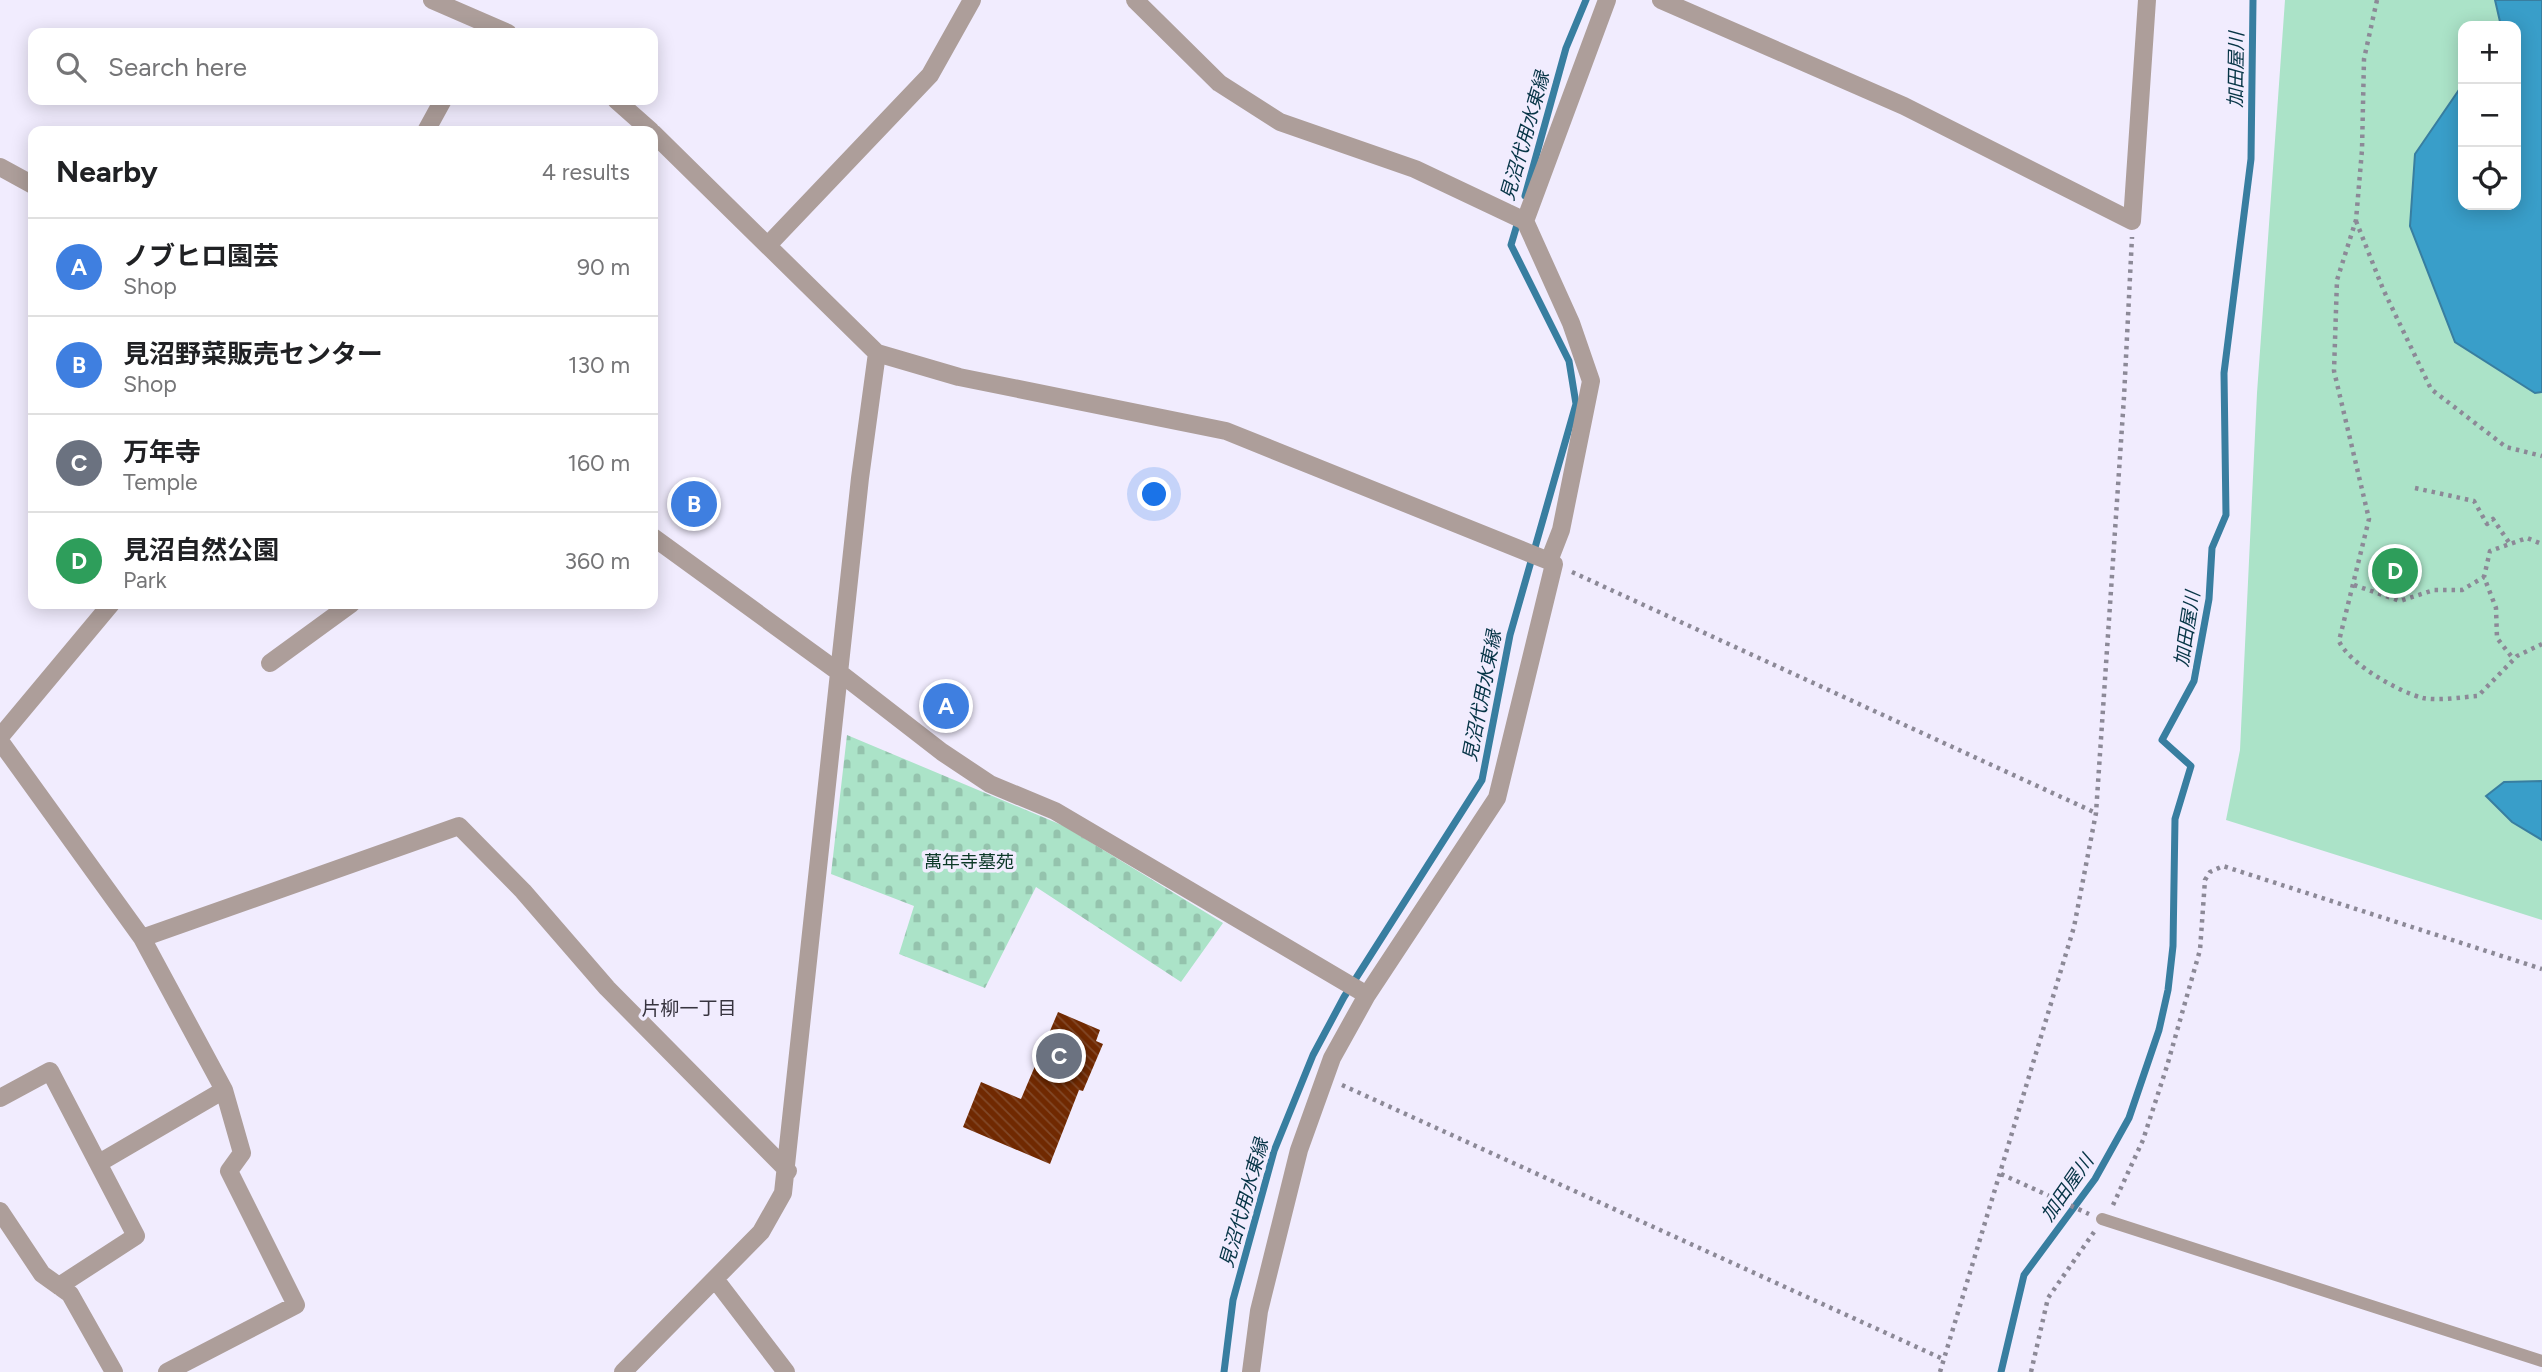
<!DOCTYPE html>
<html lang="en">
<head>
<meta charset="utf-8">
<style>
  body { margin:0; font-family:Figtree,"Noto Sans JP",sans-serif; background:#f2f2f2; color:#202124 }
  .controls { position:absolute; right:21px; top:21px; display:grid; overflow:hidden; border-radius:14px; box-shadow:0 4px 18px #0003 }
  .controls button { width:63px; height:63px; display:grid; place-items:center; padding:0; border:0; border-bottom:2px solid #e0e0e0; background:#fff; color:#202124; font:35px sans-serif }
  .you { position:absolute; left:1155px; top:495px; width:24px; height:24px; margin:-18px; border:5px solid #fff; border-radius:50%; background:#1a73e8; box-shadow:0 0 0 10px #1a73e833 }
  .badge { display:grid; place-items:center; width:46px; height:46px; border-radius:50%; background:#0b8043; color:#fff; font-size:23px; font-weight:700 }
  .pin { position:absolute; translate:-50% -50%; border:4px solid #fff; box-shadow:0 2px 7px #0006 }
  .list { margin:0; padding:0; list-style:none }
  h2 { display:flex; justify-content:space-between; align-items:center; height:91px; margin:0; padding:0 28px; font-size:30px }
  h2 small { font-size:23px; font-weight:400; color:#757577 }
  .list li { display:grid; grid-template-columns:46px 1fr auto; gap:21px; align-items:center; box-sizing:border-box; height:98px; padding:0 28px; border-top:2px solid #e0e0e0 }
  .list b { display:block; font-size:26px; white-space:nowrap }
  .list p { margin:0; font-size:23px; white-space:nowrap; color:#757577 }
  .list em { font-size:23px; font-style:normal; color:#757577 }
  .icon { flex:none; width:38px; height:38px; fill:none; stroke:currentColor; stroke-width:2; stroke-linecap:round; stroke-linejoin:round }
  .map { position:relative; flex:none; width:2542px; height:1372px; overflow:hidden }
  .search { position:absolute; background:#fff; box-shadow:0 4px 18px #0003; left:28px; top:28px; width:630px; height:77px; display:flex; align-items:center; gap:18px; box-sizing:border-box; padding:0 24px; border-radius:14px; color:#757577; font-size:26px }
  .panel { position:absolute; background:#fff; box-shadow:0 4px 18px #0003; left:28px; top:126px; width:630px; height:483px; border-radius:14px }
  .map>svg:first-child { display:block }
  .cemetery { fill:url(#cemetery-stones) }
  .park { fill:#abe3c8; fill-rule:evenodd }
  .water { fill:#399ec9; stroke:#387ea0; stroke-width:2 }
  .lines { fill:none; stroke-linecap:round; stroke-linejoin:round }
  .stream { stroke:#387ea0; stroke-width:7 }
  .building { fill:url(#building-back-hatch) }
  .path { stroke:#8c8997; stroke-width:4.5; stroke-dasharray:3.5 5; stroke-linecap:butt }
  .lane { stroke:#ad9e9a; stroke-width:12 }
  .street { stroke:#ad9e9a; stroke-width:18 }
  .labels { text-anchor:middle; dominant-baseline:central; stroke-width:7; stroke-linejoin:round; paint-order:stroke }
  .park-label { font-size:18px; fill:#0c3827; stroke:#f1ecfe }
  .water-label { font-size:19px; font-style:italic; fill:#063446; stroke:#f1ecfe }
  .neighbourhood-label { font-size:19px; fill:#37343f; stroke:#f1ecfe }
</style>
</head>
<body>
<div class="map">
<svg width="2542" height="1372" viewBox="0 0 2542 1372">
  <defs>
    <pattern id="cemetery-stones" width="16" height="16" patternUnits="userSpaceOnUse" patternTransform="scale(1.75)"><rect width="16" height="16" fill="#abe3c8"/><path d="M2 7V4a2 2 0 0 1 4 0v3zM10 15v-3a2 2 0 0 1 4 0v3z" fill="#94c3ad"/></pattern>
    <pattern id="building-back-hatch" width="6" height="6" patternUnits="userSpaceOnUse" patternTransform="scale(1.75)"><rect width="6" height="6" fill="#702901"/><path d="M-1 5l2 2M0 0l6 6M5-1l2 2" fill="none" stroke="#814828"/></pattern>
  </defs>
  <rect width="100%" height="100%" fill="#f1ecfe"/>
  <!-- cemetery -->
  <path class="cemetery" d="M847,735L1064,826L1223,923L1181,982L1036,887L985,988L899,954L914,906L831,874Z"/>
  <!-- park -->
  <path class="park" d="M2285,0H2542V920L2226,820L2240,750L2257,393ZM2463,26H2516V205H2463Z"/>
  <!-- water -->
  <path class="water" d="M2495,0H2542V392L2535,393L2455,342L2410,226L2415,154L2463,84V205H2516V26H2501Z
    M2542,781V840L2512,822L2486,796L2504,782Z"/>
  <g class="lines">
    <!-- stream -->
    <path class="stream" d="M1525,196L1566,48L1586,0
      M1224,1372L1233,1300L1274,1151L1313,1055L1344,997L1482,780L1510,635L1576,404L1569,361L1511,245L1519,218
      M2001,1372L2024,1275L2095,1179L2129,1118L2159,1030L2168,990L2173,946L2175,819L2191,766L2162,740L2194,681L2209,599L2212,548L2226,515L2224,373L2251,159L2253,0"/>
  </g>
  <!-- building -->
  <path class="building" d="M1058,1012L1100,1030L1096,1041L1103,1044L1083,1091L1079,1090L1050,1164L963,1127L981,1082L1021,1099Z"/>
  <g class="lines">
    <!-- path -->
    <path class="path" d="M2377,0L2364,59L2362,150L2356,220L2337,280L2334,371L2369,519L2339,641C2349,664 2399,692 2423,698C2439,701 2462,697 2478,696L2517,656L2542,644
      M2356,221L2383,289L2431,389L2506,447L2542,456
      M2415,488L2474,501L2487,524L2493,519L2510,544
      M1572,572L2096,813
      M2354,585L2400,601L2434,590H2462L2484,577
      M2511,656L2497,638L2496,608L2484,577L2490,551L2527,538L2542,544
      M1342,1085L1943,1359
      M2001,1174L2089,1214
      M2113,1205L2143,1140L2167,1066L2200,950L2205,880L2210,872L2223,866L2542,969
      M1940,1372L2074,927L2096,813L2124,397L2132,237
      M2031,1372L2048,1298L2094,1232"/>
    <!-- lane -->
    <path class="lane" d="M2102,1219L2542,1361"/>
    <!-- street -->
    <path class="street" d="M432,0L508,33
      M1661,0L1904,106L2132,221L2147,0
      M616,100L651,131
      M426,131L443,100
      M653,133L877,353L959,377L1226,431L1549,561L1561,530L1591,381L1571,323L1525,221L1415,169L1280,122L1219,83L1135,0
      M0,167L33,185
      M1525,221L1607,0
      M768,245L930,75L972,0
      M653,537L840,673L942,752L990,784L1055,811L1367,995
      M270,663L351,604
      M0,737L111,604
      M0,741L142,938L224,1090L242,1153L229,1171L296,1305L167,1372
      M142,938L459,826L523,891L607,988L788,1171
      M0,1098L50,1071L136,1236L59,1286
      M99,1163L224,1090
      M0,1211L42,1274L70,1294L114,1372
      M715,1279L786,1372
      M623,1372L761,1232L783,1193L860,478L877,353
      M1251,1372L1259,1311L1299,1150L1332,1058L1367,995L1497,798L1554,564"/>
  </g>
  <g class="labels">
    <!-- park labels -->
    <g class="park-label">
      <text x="969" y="862">萬年寺墓苑</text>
    </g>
    <!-- water labels -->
    <g class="water-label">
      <text transform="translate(2236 70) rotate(-89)">加田屋川</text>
      <text transform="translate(1525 136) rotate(-74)">見沼代用水東縁</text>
      <text transform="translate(2187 629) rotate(-81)">加田屋川</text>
      <text transform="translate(1482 696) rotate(-79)">見沼代用水東縁</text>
      <text transform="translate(2067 1188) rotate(-55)">加田屋川</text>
      <text transform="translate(1244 1203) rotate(-74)">見沼代用水東縁</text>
    </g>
    <!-- neighbourhood labels -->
    <g class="neighbourhood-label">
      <text x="689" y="1008">片柳一丁目</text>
    </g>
  </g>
</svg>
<div class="controls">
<button>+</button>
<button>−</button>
<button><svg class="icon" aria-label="locate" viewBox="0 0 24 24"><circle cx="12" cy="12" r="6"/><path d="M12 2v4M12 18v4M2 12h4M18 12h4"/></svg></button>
</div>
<div class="you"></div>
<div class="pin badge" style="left:946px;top:706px;background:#3f7fe0">A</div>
<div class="pin badge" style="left:694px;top:504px;background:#3f7fe0">B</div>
<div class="pin badge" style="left:1059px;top:1056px;background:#6b7280">C</div>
<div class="pin badge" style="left:2395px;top:571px;background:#2e9e5b">D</div>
<div class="search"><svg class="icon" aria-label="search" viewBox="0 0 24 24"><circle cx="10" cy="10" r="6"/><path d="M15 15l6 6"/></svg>Search here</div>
<section class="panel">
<h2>Nearby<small>4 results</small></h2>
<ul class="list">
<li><span class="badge" style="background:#3f7fe0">A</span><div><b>ノブヒロ園芸</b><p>Shop</p></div><em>90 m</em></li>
<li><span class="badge" style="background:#3f7fe0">B</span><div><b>見沼野菜販売センター</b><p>Shop</p></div><em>130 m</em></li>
<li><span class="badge" style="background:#6b7280">C</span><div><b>万年寺</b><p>Temple</p></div><em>160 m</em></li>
<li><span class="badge" style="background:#2e9e5b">D</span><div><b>見沼自然公園</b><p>Park</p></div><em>360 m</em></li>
</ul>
</section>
</div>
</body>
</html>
